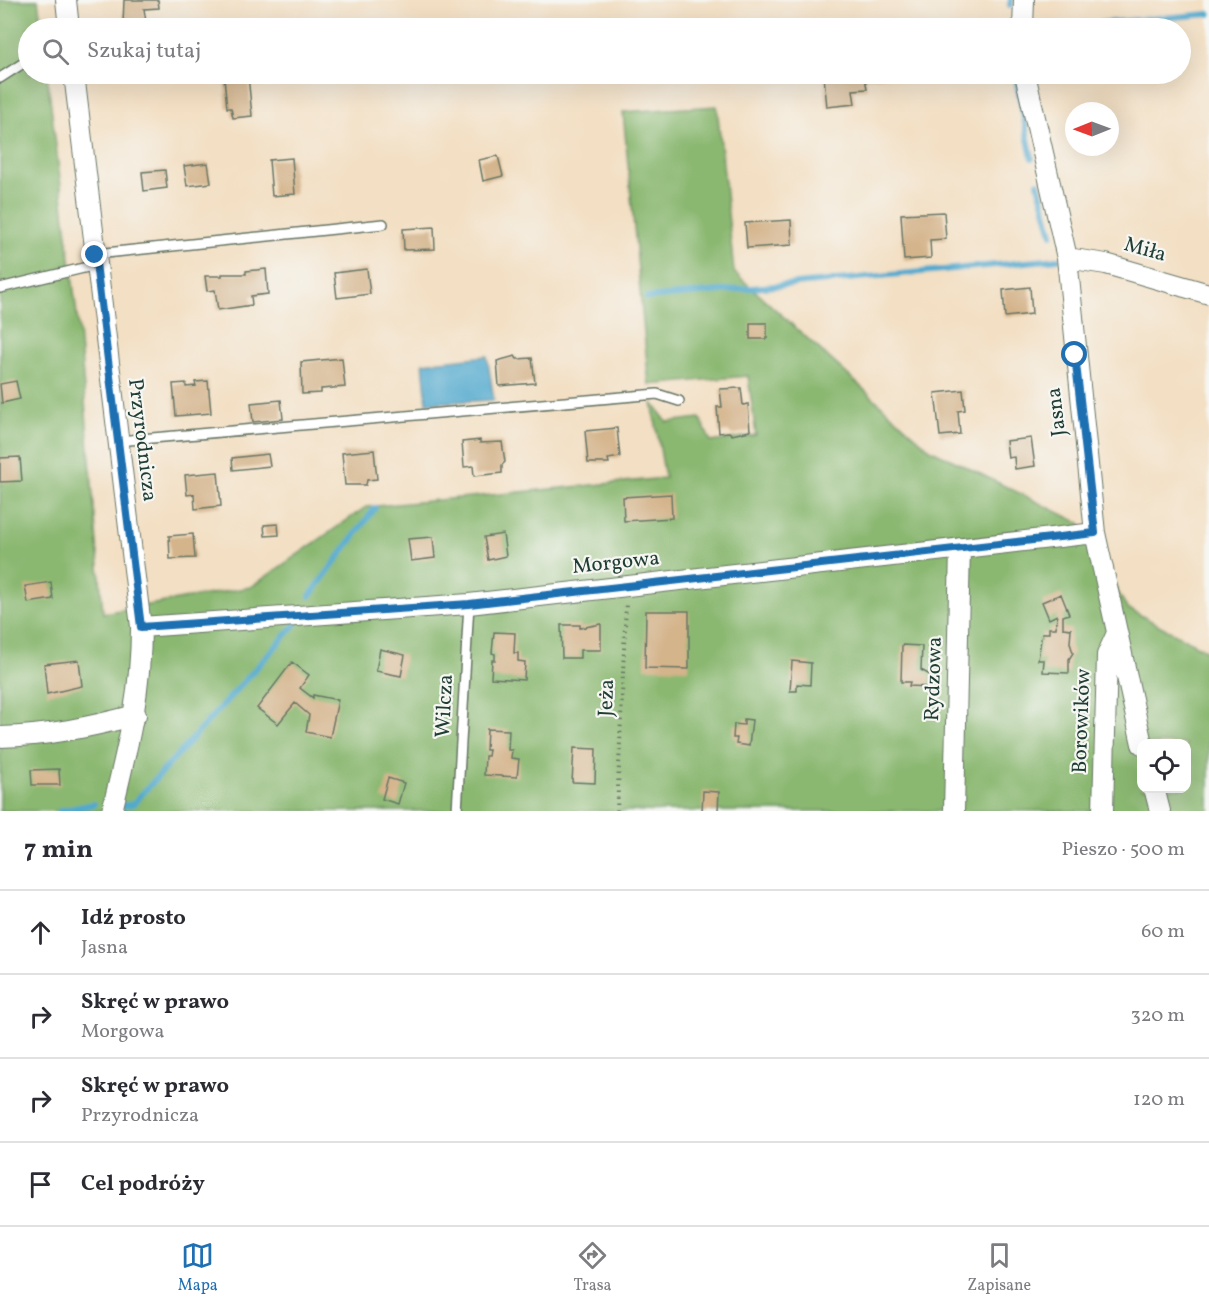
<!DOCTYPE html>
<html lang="pl">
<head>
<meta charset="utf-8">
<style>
  body { margin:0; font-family:Vollkorn,serif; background:#f7f7f7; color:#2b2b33 }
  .controls { position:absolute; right:18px; bottom:18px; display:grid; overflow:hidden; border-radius:12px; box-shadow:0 6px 24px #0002 }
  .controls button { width:54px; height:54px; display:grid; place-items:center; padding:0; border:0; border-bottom:2px solid #e1e1e2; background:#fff; color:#2b2b33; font:30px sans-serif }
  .compass { position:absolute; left:1065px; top:102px; width:54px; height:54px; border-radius:50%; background:#fff; box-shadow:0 6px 24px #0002; rotate:269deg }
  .stop { position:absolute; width:18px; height:18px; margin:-14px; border:4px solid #1f6fb2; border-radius:50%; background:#fff }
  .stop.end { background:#1f6fb2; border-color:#fff; box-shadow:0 2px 6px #0008 }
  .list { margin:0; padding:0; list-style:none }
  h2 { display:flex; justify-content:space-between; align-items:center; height:78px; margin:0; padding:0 24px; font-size:26px }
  h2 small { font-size:20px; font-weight:400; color:#7c7c81 }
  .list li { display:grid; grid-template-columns:39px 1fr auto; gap:18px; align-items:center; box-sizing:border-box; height:84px; padding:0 24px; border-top:2px solid #e1e1e2 }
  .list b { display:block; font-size:22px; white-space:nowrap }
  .list p { margin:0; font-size:20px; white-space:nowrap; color:#7c7c81 }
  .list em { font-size:20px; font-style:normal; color:#7c7c81 }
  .icon { flex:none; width:33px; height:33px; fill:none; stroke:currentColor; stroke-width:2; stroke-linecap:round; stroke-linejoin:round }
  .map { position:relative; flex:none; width:1209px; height:811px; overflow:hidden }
  .search { position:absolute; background:#fff; box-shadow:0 6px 24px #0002; left:18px; right:18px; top:18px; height:66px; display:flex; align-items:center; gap:15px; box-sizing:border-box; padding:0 21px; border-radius:33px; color:#7c7c81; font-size:22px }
  .sheet { height:414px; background:#fff }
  nav { display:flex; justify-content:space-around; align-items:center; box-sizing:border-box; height:84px; border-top:2px solid #e1e1e2; background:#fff; font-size:16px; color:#7c7c81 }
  nav a { display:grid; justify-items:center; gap:3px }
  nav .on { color:#1f6fb2 }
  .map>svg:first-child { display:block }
  .forest { fill:#8ab871; stroke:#547a52; stroke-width:1.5; fill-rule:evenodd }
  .water { fill:#51a9ce; stroke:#387381; stroke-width:1.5 }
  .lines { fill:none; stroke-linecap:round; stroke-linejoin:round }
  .stream { stroke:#51a9ce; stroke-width:6 }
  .building { fill:#d4b48b }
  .service-casing { stroke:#697666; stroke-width:12 }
  .minor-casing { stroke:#697666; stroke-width:22 }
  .path { stroke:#697666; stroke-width:4; stroke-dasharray:1.5 4.5; stroke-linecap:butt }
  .service { stroke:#fff; stroke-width:9 }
  .minor { stroke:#fff; stroke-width:20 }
  .route { stroke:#1f6fb2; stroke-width:8 }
  .labels { text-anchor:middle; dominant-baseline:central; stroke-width:4.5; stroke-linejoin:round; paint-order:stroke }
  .street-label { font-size:21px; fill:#1f3d34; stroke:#f6f6f2 }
</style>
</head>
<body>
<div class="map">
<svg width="1209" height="811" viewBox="0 0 1209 811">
  <rect width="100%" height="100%" fill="#f6f6f2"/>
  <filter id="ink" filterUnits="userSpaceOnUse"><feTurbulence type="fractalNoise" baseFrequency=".0167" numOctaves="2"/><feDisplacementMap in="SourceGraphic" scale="12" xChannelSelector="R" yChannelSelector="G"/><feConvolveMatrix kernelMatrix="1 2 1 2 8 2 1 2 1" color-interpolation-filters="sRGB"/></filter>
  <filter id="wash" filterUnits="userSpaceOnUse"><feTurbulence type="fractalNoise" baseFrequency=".008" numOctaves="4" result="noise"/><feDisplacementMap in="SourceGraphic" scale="24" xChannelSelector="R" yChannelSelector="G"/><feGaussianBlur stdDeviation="1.35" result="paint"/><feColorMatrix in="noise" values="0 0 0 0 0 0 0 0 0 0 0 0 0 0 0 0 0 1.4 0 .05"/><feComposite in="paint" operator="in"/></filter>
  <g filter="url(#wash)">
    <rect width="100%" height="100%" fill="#f3dfc3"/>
    <!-- forest -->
    <path class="forest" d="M0,0H38L42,28H28V74H47L79,331L103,613L251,587L366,507L665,478L652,402L667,422L700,418L711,442L756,435L748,376L649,385L623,112L717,106L734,272L930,449L1080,523L1127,608L1209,652V811H0ZM1142,744H1186V788H1142Z"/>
    <!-- water -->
    <path class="water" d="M487,356L494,400L427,403L423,363Z"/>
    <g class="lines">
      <!-- stream -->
      <path class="stream" d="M1010,5L1011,0
        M1009,28L1010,23
        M1044,28L1209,14
        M1015,74L1032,158
        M1038,183L1052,234
        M647,298L1058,259
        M310,596L375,508
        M122,806L133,804L296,624
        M60,811L94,804"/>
    </g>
    <g id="blocks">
      <!-- building -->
      <path class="building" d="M124,0H158L159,8L144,9L146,22L123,24Z
        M798,74H901V75L865,78L867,89L853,90L855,104L827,107L824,77L798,79Z
        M248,75L252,116L233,118L231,108H227L224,78Z
        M498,156L503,176L483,181L479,160Z
        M292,158L295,194L272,196L269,160Z
        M208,163L211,183L187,186L184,166Z
        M165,170L167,188L144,191L142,172Z
        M944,212L946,239L930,240L931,258L904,260L901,214Z
        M791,220L792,245L747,248L745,223Z
        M434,227L435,249L404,250L403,229Z
        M266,269L268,294L251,296L252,305L218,310L215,290L207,291L205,276H222V274H246V271Z
        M367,269L370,294L337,298L334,273Z
        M1030,287L1032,314L1005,317L1003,290Z
        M750,323H767V339H750Z
        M515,356L517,359L532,358L535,383L499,386L497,361Z
        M342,358L345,387L321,389V393L302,394L301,362Z
        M16,381L20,399L2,403L0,384Z
        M208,381L211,413L176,416L173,384L186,383V387L196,386L195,382Z
        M741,388L743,405L748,404L750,431L732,435L729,432L719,433L717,407H722L720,389Z
        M963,390L965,410L958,411L960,434L940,436L935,393Z
        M281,400L283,419L253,422L251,403Z
        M617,428L620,457L608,459L609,463H588L585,431Z
        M1031,438L1035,466L1015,469L1014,457L1008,458L1006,441Z
        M480,440V443L502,442L505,462L502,465V473L474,476L473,466L464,467L462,442Z
        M374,450L377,479L367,480L366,485H345L342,453Z
        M268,454L270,466L233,470L232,458Z
        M20,457L22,481L0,482V458Z
        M218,472L221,506L195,509L194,494L187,495L185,475Z
        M671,494L672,518L624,521L623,497Z
        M278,524L279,535L265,536L264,525Z
        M193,534L195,558L170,559L169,536Z
        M503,534L506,556L488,560L484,537Z
        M433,537L435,558L411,561L408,539Z
        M51,582L53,599L28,603L25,586Z
        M1061,594L1069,614L1063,616V628L1071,629L1070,643L1073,653L1069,659V673L1043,672L1044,660H1038L1042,633H1049V628H1056L1057,615L1049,619L1042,602Z
        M646,611H689V669L645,668Z
        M601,624V650H580V658H562L561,625H580V628Z
        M494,632L515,633L514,653H518V661L525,662L524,680L491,678L492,660H495V654L492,653Z
        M902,645L922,646L921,670L930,675V687L909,686L910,682H901Z
        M380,649L405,655L401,676L376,671Z
        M79,660L82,686L47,694L44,664Z
        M792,661L811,663L810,685L797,684V691H790Z
        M292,662L309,675L300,688L313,698V695L338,700L330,737L306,732L309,715L295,703L278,724L257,708Z
        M744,719L752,720L749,746L736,744L737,738H733L734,724L744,725Z
        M487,729L509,730L508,750H512L511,758L519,759L517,777L484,775L485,756H488L489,750H486Z
        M574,748L596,749L595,783L572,782Z
        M59,769L60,785H32L31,770Z
        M388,778L404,783L398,804L382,799Z
        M703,791L719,792L718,811H702Z"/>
    </g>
  </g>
  <g filter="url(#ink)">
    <use href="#blocks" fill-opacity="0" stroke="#697666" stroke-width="1.5"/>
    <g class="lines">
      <defs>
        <path id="service" d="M0,78L28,60
          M96,254L383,224
          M0,288L96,265
          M118,441L657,394L679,401
          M457,811L469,604"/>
        <path id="minor" d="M66,0L69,28
          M1023,28L1024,0
          M74,74L141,627C141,695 128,745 112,811
          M1025,74L1067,258L1095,533L1142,744
          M1067,258L1106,264L1209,294
          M141,627L469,604L1095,533
          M0,737C48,736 90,727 136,715
          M1154,788L1160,811
          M954,811L960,548
          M1103,811L1107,655L1117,633"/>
      </defs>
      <!-- service casing -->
      <use href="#service" class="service-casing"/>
      <!-- minor casing -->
      <use href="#minor" class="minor-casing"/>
      <!-- path -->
      <path class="path" d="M617,811L626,604"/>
      <!-- service -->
      <use href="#service" class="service"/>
      <!-- minor -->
      <use href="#minor" class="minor"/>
    </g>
  </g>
  <g class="lines" filter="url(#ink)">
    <!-- route -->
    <path class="route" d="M95,255L141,627L469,604L1095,533L1075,355"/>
  </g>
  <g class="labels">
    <!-- street labels -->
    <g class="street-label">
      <text transform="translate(1145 250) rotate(16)">Miła</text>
      <text transform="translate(1057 412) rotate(-97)">Jasna</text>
      <text transform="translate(142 440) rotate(83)">Przyrodnicza</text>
      <text transform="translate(616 563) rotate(-6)">Morgowa</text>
      <text transform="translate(934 679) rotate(-88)">Rydzowa</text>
      <text transform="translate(607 698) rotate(-88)">Jeża</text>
      <text transform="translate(445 706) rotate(-87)">Wilcza</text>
      <text transform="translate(1082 721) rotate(-88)">Borowików</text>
    </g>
  </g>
</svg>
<div class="controls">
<button><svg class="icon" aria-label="locate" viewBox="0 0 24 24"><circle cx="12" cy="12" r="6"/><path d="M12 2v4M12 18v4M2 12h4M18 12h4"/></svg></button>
</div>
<svg class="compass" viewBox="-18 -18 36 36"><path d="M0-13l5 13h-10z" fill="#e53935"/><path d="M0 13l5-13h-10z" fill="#7c7c81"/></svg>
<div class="stop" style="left:1075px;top:355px"></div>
<div class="stop end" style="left:95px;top:255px"></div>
<div class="search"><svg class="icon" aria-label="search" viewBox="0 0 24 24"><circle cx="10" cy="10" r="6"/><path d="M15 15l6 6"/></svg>Szukaj tutaj</div>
</div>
<section class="sheet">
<h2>7 min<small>Pieszo · 500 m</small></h2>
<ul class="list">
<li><svg class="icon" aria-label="ahead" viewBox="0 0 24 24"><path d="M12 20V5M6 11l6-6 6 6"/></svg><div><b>Idź prosto</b><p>Jasna</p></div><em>60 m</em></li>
<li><svg class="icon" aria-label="right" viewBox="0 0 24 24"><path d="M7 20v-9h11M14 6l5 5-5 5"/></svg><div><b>Skręć w prawo</b><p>Morgowa</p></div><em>320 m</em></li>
<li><svg class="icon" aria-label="right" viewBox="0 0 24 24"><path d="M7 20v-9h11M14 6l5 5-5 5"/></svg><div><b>Skręć w prawo</b><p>Przyrodnicza</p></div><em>120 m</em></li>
<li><svg class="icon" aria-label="arrive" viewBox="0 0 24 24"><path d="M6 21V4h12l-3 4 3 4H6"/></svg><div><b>Cel podróży</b></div></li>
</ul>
</section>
<nav>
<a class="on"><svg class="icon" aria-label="map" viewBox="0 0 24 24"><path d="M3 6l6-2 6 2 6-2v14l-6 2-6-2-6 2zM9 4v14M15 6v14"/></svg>Mapa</a>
<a><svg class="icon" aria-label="directions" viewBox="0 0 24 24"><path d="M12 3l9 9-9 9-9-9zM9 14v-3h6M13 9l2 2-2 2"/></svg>Trasa</a>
<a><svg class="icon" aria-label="saved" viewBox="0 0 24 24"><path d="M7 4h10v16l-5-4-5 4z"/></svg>Zapisane</a>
</nav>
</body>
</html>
